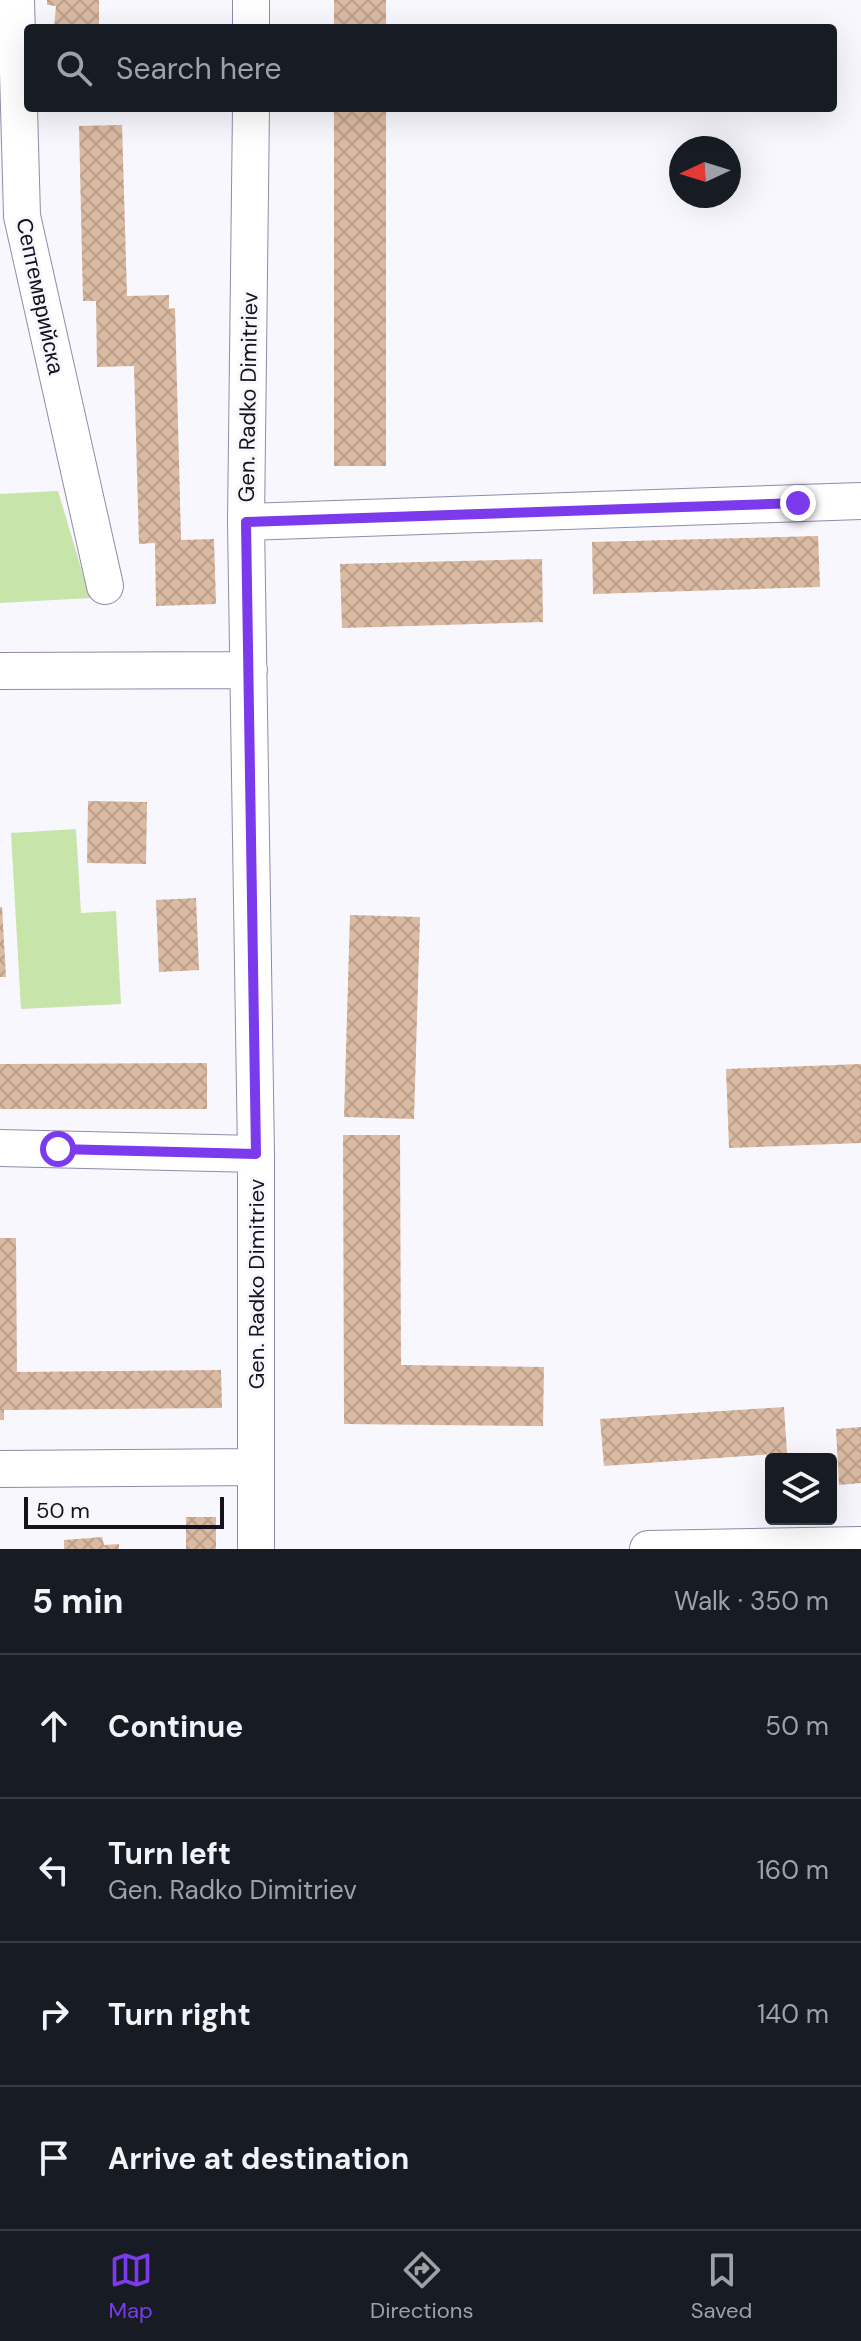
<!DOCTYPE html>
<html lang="en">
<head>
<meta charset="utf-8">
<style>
  body { margin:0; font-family:"DM Sans",sans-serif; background:#20242c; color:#f1f3f6 }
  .controls { position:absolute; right:24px; bottom:24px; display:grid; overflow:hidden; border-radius:8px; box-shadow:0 8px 32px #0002 }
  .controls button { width:72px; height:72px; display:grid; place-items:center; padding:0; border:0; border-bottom:2px solid #363941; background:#171b24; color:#f1f3f6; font:40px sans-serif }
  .compass { position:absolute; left:669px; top:136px; width:72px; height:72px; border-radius:50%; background:#171b24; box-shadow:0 8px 32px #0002; rotate:266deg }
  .scale { position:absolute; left:24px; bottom:20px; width:200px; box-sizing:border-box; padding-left:8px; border:4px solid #15121e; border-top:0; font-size:22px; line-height:28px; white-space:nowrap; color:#15121e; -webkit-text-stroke:6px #f8f7fe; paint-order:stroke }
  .stop { position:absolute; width:24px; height:24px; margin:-18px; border:6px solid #7c3aed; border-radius:50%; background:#fff }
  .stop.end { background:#7c3aed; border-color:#fff; box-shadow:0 2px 8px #0008 }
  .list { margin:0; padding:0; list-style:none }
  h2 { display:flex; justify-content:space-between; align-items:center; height:104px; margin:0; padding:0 32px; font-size:34px }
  h2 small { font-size:26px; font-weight:400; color:#9ea1a6 }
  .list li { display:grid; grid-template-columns:52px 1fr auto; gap:24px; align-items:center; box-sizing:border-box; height:144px; padding:0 32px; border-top:2px solid #363941 }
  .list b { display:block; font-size:30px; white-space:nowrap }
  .list p { margin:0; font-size:26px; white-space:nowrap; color:#9ea1a6 }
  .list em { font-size:26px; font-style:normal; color:#9ea1a6 }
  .icon { flex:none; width:44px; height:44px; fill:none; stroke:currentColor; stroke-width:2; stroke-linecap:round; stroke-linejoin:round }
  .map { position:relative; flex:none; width:861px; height:1549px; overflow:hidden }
  .search { position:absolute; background:#171b24; box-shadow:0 8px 32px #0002; left:24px; right:24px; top:24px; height:88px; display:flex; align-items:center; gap:20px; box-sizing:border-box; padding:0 28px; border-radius:8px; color:#9ea1a6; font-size:30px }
  .sheet { height:680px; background:#171b24 }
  nav { display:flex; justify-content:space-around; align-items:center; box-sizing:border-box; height:112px; border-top:2px solid #363941; background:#171b24; font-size:22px; color:#9ea1a6 }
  nav a { display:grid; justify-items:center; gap:4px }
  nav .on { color:#7c3aed }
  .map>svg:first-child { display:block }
  .green { fill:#c7e4a9 }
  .building { fill:url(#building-cross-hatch) }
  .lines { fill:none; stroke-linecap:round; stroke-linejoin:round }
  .minor-casing { stroke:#928aab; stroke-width:38 }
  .minor { stroke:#fff; stroke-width:36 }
  .route { stroke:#7c3aed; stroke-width:10 }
  .labels { text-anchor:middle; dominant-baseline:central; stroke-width:6; stroke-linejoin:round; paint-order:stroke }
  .street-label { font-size:22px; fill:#15121e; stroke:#f8f7fe }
</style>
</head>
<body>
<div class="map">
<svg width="861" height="1549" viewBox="0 0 861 1549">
  <defs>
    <pattern id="building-cross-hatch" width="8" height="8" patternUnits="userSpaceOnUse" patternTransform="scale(2)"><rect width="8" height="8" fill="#dbbaa2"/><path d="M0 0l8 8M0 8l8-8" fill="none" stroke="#bb9f8b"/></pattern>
  </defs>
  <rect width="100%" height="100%" fill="#f8f7fe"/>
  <!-- green -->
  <path class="green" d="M58,491L90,598L0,603V494Z
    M76,829L81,913L116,911L121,1004L21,1009L11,833Z"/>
  <!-- building -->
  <path class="building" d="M47,0H99V28H54L56,6L47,5Z
    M334,0H386V28H334Z
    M334,108H386V466H334Z
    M122,125L127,296L169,295V309L175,308L181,540L214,539L216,604L156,606L155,543L139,544L134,366L97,367L96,301H83L79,126Z
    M818,536L820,587L593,594L592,542Z
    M542,559L543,622L342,628L340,564Z
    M88,801L147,802L146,864L87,863Z
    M196,898L199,970L159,972L156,900Z
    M0,907H2L6,977H0Z
    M350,915L420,917L414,1119L344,1117Z
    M207,1063V1109H0V1064Z
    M861,1064V1143L729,1148L726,1069Z
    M343,1135H400L401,1365L544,1367L543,1426L344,1424Z
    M0,1238H16L17,1372L221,1370L222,1408L4,1410V1420H0Z
    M784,1407L787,1453L604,1466L600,1419Z
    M861,1427V1483L839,1485L836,1429Z
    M186,1517H216V1549H186Z
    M102,1537L104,1545L119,1544V1549H64V1540Z"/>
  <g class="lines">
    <defs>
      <path id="minor" d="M16,0L22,216L105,586
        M251,0V28
        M251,108L246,522L256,1154V1549
        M246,522L861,501
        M0,671L249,670
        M0,1148L256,1154
        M0,1469L256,1467
        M648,1549L861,1545"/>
    </defs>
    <!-- minor casing -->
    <use href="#minor" class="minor-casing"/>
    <!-- minor -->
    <use href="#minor" class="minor"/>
  </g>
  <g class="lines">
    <!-- route -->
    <path class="route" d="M58,1149L256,1154L246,522L798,503"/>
  </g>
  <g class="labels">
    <!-- street labels -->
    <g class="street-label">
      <text transform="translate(40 296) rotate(78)">Септемврийска</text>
      <text transform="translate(248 397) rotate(-89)">Gen. Radko Dimitriev</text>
      <text transform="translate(256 1284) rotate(-90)">Gen. Radko Dimitriev</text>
    </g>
  </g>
</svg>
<div class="controls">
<button><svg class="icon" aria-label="layers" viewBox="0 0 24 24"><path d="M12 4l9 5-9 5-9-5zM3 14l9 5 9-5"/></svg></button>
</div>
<svg class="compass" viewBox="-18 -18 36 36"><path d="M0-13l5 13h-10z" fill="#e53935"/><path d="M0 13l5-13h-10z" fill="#9ea1a6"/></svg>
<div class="scale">50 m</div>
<div class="stop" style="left:58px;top:1149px"></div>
<div class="stop end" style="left:798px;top:503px"></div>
<div class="search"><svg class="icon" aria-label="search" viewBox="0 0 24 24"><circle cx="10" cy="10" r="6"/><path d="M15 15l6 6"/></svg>Search here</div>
</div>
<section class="sheet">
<h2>5 min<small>Walk · 350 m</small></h2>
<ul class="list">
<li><svg class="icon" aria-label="ahead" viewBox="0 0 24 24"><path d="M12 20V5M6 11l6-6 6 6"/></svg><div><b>Continue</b></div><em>50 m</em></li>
<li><svg class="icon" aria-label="left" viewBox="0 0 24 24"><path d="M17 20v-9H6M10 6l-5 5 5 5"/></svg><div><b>Turn left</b><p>Gen. Radko Dimitriev</p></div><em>160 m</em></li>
<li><svg class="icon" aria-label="right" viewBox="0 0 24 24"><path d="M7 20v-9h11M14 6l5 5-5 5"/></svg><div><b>Turn right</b></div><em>140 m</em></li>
<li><svg class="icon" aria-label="arrive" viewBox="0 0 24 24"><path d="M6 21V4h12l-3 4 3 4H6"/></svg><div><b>Arrive at destination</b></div></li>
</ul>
</section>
<nav>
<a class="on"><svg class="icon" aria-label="map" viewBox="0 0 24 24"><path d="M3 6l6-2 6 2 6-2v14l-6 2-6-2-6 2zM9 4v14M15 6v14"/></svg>Map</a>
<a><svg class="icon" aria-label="directions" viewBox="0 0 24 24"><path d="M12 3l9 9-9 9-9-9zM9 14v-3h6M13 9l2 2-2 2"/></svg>Directions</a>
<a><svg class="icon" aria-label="saved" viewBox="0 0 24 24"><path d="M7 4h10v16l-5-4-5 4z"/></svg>Saved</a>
</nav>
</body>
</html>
